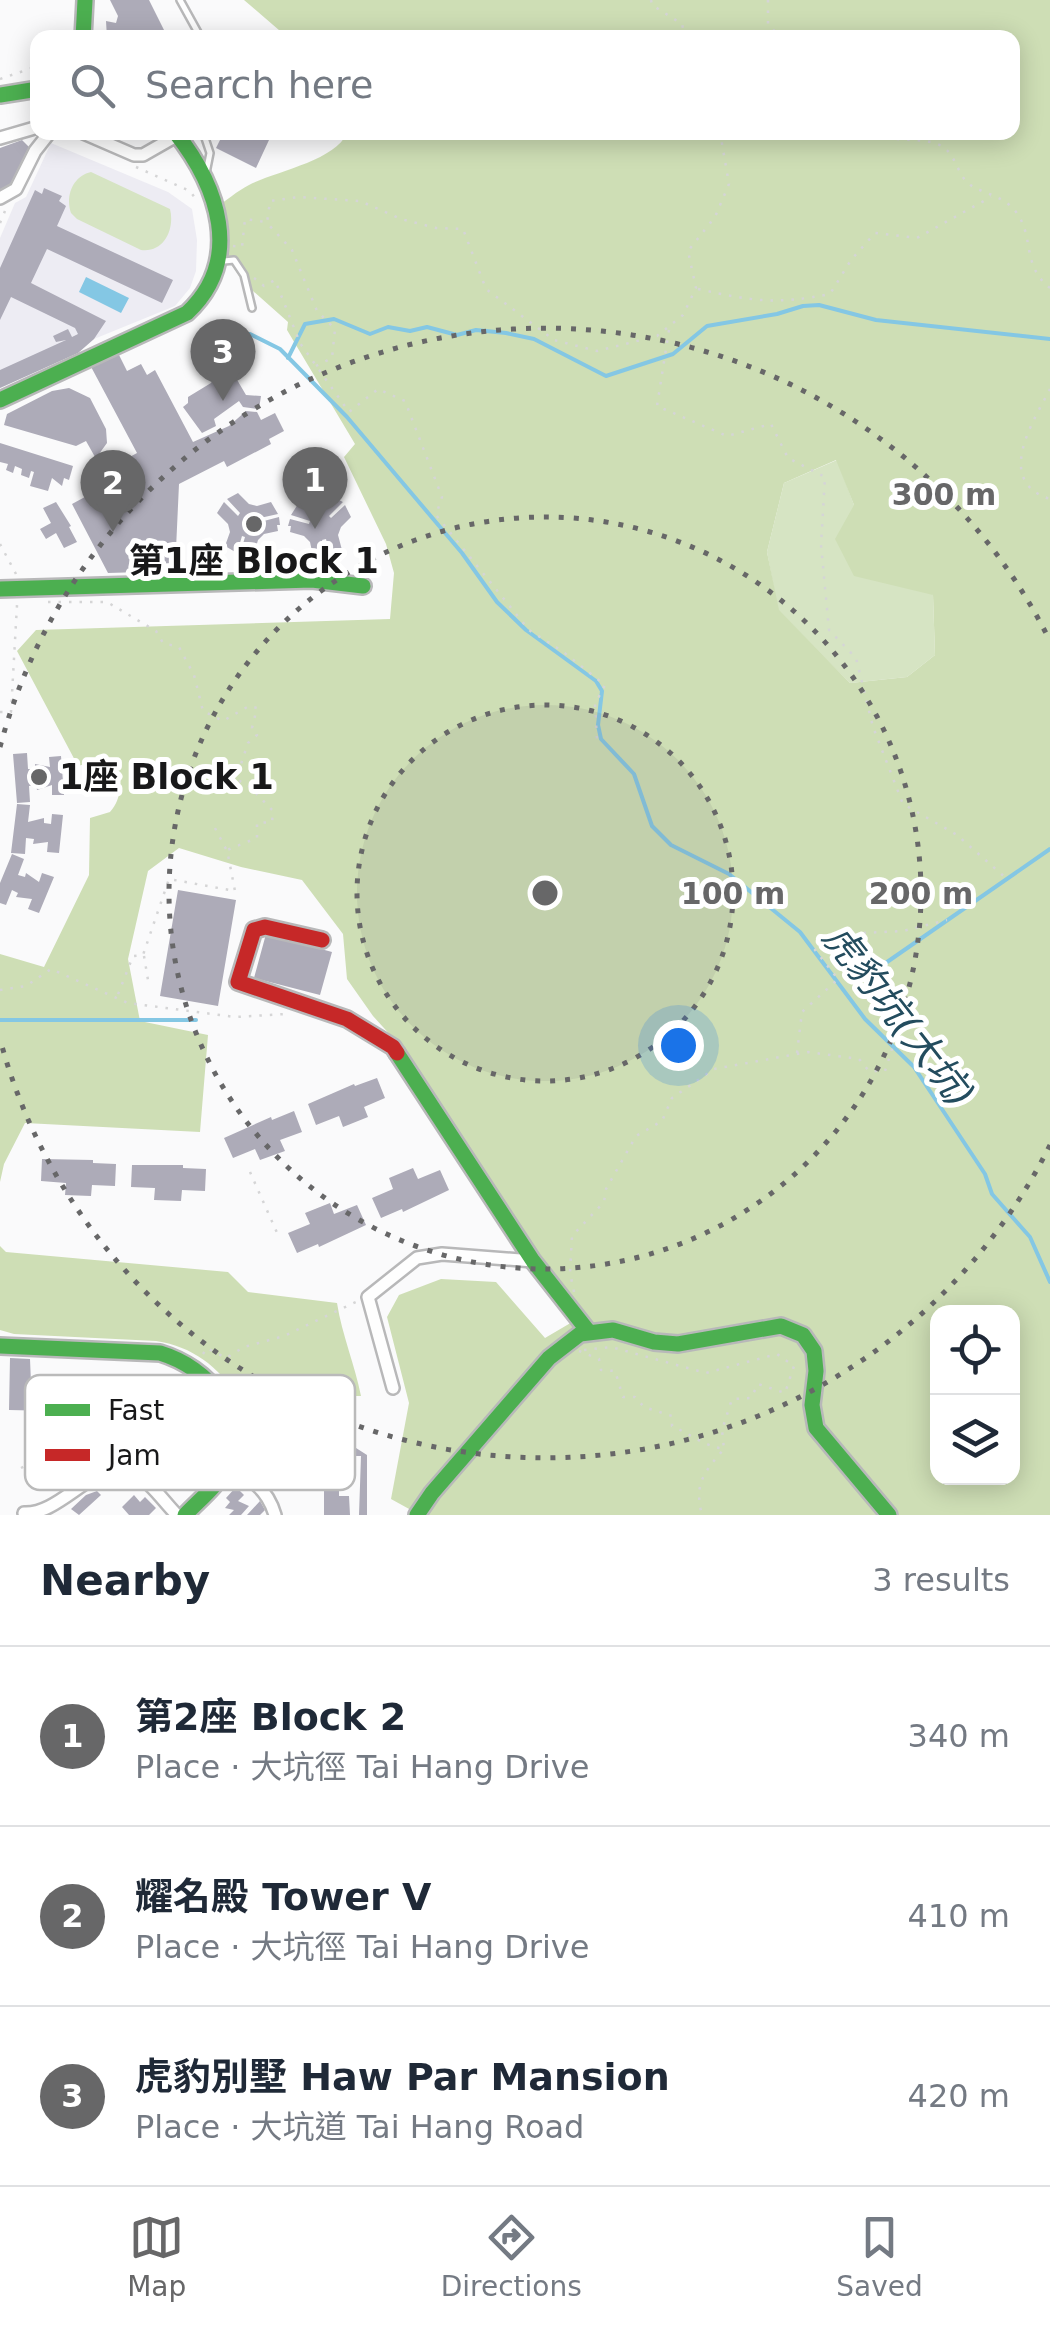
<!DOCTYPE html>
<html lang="en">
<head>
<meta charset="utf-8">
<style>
  body { margin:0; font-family:"DejaVu Sans","Noto Sans TC",sans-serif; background:#f2f2f3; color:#1f2937 }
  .controls { position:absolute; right:30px; bottom:30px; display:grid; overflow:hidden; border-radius:20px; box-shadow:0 5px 25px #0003 }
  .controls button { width:90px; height:90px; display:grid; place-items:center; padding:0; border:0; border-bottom:2px solid #e0e1e3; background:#fff; color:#1f2937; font:50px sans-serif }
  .you { position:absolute; left:678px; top:1045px; width:35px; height:35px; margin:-25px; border:8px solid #fff; border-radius:50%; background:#1a73e8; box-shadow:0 0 0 15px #1a73e833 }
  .badge { display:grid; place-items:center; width:65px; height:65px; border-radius:50%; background:#676768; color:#fff; font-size:32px; font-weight:700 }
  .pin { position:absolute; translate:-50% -82px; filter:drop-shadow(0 2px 5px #0008) }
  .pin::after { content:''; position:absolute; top:52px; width:35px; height:30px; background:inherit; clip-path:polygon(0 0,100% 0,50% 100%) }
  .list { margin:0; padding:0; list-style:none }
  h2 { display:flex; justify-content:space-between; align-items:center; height:130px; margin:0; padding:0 40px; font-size:42px }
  h2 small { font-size:32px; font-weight:400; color:#747a83 }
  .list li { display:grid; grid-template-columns:65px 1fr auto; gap:30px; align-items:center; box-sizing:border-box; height:180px; padding:0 40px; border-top:2px solid #e0e1e3 }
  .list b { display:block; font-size:38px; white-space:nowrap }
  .list p { margin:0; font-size:32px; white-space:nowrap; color:#747a83 }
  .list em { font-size:32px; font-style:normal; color:#747a83 }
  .icon { flex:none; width:55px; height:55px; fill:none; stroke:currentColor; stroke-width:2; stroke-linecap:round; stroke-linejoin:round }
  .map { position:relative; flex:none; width:1050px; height:1515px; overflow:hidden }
  .search { position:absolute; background:#fff; box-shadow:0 5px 25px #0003; left:30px; right:30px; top:30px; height:110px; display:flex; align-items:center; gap:25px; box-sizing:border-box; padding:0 35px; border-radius:20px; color:#747a83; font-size:38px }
  .sheet { height:670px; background:#fff }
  nav { display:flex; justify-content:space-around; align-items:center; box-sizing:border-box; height:140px; border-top:2px solid #e0e1e3; background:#fff; font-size:28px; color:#747a83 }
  nav a { display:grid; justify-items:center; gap:5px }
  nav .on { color:#676768 }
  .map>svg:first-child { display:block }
  .built { fill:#edecf3 }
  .green { fill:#d6e4c3 }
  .forest { fill:#cedeb5; fill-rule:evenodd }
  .water { fill:#84c7e4 }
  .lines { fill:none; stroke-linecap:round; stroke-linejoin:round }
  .stream { stroke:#84c7e4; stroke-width:4 }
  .building { fill:#adabb8 }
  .lane-casing { stroke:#b8b8b9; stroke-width:10 }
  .street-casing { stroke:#b8b8b9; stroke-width:16 }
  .fast-casing { stroke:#b8b8b9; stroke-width:20 }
  .jam-casing { stroke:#b8b8b9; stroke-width:20 }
  .path { stroke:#d5d5d6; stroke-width:2.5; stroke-dasharray:2.5 8; stroke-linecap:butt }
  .lane { stroke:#fefefe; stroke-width:5 }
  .street { stroke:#fefefe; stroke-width:11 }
  .fast { stroke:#4caf50; stroke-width:15 }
  .jam { stroke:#c62828; stroke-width:15 }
  .ring { fill:none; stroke:#676768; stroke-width:5; stroke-dasharray:5 10 }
  .poi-dot { fill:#676768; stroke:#fff; stroke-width:4 }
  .labels { text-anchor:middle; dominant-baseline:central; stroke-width:10; stroke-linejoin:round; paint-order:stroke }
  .poi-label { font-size:35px; font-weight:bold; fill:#181819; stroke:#fff }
  .water-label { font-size:38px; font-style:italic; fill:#234c5e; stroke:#fff }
  .key { fill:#fff; stroke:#bababa; stroke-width:2.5 }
  .key-label { font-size:28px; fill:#181819 }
  .centre { fill:#676768; stroke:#fff; stroke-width:5 }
  .ring-label { font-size:30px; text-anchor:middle; font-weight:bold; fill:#676768; stroke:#fff; stroke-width:10; stroke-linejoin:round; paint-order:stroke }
</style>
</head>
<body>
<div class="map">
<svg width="1050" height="1515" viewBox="0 0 1050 1515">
  <rect width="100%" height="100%" fill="#fafafb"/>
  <!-- built -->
  <path class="built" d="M51,143L168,192L192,209L197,240L196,271L190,288L175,306L94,339L78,353L0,388V238L15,203L26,197Z"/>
  <!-- green -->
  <path class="green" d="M91,172L170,209C175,229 164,253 141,250L77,219L71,213C65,196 73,176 91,172Z
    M837,460L854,505L933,595L935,655L907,677L850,683L778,610L767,552L784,483Z"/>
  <!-- forest -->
  <path class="forest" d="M244,0H1050V1515H420L391,1499L409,1403L387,1317L399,1295L441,1279L496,1282L545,1338L579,1318L403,1049L373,1016L347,979L343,934L302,880L241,867L179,848L148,871L128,959L140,1021L208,1035L200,1132L25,1123L4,1164L0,1182V954L44,967L89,875L90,818L110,812C133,786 109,754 78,766L17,651L36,630L390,619L394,573L386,544L344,457L355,444L287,330L288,322L244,283L224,254L215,208C226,201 237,191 249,185C276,171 335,161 347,133L1012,132V38L287,37ZM836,460L854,505L835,539L854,576L933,595L935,655L907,677L850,683L779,610L767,552L784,483ZM938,1312H1012V1478H938Z
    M0,1246L6,1252L228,1272L248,1292L337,1303C342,1335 355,1365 361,1396H239C216,1366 194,1347 156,1341L14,1334L0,1330Z"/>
  <!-- water -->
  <path class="water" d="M86,277L129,298L121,313L79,292Z"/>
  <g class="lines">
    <!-- stream -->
    <path class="stream" d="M250,334L280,349L347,417L462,553L497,602L526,630L596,681L602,691L598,725L601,739L634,774L652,826L671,845L729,874L800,932L865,1019L914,1067L985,1174L992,1194L1030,1237L1050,1282
      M288,358L305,324L334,319L370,334L388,327L410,331L427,327L457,335L476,330L506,333L534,339L606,376L673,354L707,326L777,314L803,306L819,305L876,320L1050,339
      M864,978L1050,849
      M0,1020H196"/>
  </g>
  <!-- building -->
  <path class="building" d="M110,0H149L168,38H107L106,21L116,23L118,16Z
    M224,132H254L269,140L256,168L216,148Z
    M22,140L30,148L25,159L11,185L0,193V148Z
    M44,188L62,196L59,201L66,206L57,226L173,280L162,303L47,249L31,283L106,321L94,339L78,353L0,388V370L66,340L56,342L53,336L68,329L72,337L78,334L75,328L11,297L0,320V268L35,190L42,194Z
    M116,349L127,371L141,364L147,375L155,370L193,442L229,426L246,411L257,412L261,420L275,413L284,431L269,439L271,444L227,467L224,461L179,484L175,571L108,573L72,504L118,479L126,494L141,486L126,459L137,453L89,363Z
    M218,369L224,370L230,383L236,378L246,395L261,396L259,409L243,407L239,401L214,419L216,426L202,433L183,407L188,403V397L211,383Z
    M69,388L90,398L106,429L107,443L99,454L95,457L86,441L76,446L4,425L7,414L52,391Z
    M0,443L73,466L69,480L64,478L62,486L52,478L48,491L30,486L34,472L31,471L29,478L21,475L22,469L15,466L13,473L6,470L8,464L0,462Z
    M238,493L249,504L257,506L271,502L278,514L260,518V522L279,517L280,525H277L278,531L264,534L258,540L254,554L248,553L247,556L240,554L245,537L242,536L237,553L225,546L230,532L228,524L217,513L224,502L238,516L240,513L227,499Z
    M331,496L343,502L329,516L331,518L345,505L351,517L341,527L338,535L342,550L330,556L326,539L322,540L327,557L320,559L319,555L313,556L310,542L304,536L290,532L291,526H288L290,519L309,524L310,521L291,515L298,504L312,508L320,506Z
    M56,502L71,526L69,527L77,542L64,548L56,533L46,539L40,529L51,523L43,508Z
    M27,753L28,769H35V764L50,767L49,757L61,756L64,795H52V785L37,790L36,785L29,786L30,802L17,803L13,754Z
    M17,804L30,805L28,822L44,818V823L51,824L52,814L63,815L59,853L47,852L48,842L33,844L34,839L26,838L25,854L11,853Z
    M12,854L24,859L18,875L25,877L26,873L39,882L42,873L54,877L39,913L28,909L32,899L16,897L18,893L12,890L6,905L0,903V883Z
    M178,890L236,900L218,1006L160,996Z
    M266,934L332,952L320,995L254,978Z
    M377,1078L385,1098L364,1107L368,1117L343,1127L339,1116L316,1125L308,1104L354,1084L355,1086Z
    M294,1111L302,1132L280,1140L285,1151L260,1160L255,1149L233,1158L224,1138L271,1117L272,1120Z
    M42,1159L93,1160V1163L116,1164L115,1186L92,1185L91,1196L65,1195L66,1183L41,1181Z
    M132,1165H183V1168L206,1169L205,1191L182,1190L181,1201L154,1200L155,1188L131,1187Z
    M413,1168L418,1179L440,1170L449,1190L403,1212L402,1209L381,1218L372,1198L393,1189L389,1178Z
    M330,1203L334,1214L357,1205L366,1225L319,1247L318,1244L297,1253L288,1233L310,1224L305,1213Z
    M10,1358L30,1359L31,1383L153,1387V1382H170L182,1399L172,1406L171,1402H156V1390H153V1410L141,1413L9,1410Z
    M323,1448H356L367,1455V1515H359L361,1456H323Z
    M324,1477H339V1496H349L350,1515H324Z
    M236,1487L244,1495L238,1501L249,1506L241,1515H229L234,1510L225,1508L230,1502L226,1498Z
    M97,1491L101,1495L79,1515L71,1509L86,1495Z
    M134,1495L140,1502L145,1497L156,1508L149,1515H129L122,1507Z
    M260,1501L265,1510L260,1515H247Z"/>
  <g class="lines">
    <defs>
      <path id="lane" d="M180,0L201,38
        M203,132L210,153L206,173
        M224,261L234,260L244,275L252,308"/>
      <path id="street" d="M81,132L134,155H143L178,135
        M0,138L38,127
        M0,198L16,189L35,151L50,132
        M393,1388L368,1297L417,1258L442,1254L533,1261
        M225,1467C250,1477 267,1488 275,1515
        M24,1513C64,1515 99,1451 138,1475C152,1484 165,1503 177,1515"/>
      <path id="fast" d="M83,38L85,0
        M0,95L38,89
        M0,400L187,313C244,260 218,186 175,132
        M0,589L312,580L363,586
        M397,1053L533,1261L588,1331
        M0,1346L160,1353C209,1368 248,1413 226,1467C218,1486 199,1500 185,1515
        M417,1515L432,1493L549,1358L580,1334L613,1330L654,1342L678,1344L781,1326L803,1335L814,1351L816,1371L812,1405L816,1428L889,1515"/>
      <path id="jam" d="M322,940L265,927L254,930L238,982L347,1019L393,1047L397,1053"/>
    </defs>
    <!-- lane casing -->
    <use href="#lane" class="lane-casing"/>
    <!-- street casing -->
    <use href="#street" class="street-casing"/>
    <!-- fast casing -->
    <use href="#fast" class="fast-casing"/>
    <!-- jam casing -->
    <use href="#jam" class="jam-casing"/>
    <!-- path -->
    <path class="path" d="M651,0L652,5L682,24L685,38
      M768,0V24L781,38
      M0,79L38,66
      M877,132C899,145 916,136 937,144C954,150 955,167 965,180C977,194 1002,193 1016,212C1035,237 1021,265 1050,288
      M136,167L190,191L198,202
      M0,223L5,211
      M233,246L242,247L245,219L265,222
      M254,278L264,286L275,280L300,343L349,412L378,389L405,401L442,497L436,515L529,630L562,651L605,685L595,704L597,740
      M698,289C752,301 775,305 830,294L851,260L875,233L917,238L991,197
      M669,330L657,406L727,436L771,424L788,458L825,477L821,545L829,630L856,658L873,727L903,804L957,835L1007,879
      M316,366L332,358L335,329L317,311L292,250L267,223L270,201L299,197L360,201L401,219L436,228L463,229L486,289L554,340L597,351L657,336L683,315L696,288L688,251L715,217L729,184L720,132
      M1050,389C1033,422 994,481 1050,499
      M0,544L16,574
      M48,602H107L156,631L163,643L179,647L194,675L203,711L223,721L249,706L257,708L252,728L257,735L248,743L241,764L234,766L235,772L231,776L250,787L273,811L272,822L257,823V838L227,850L235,891L169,879L143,955L133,956L117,997
      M0,712H11L17,605
      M215,828L226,849
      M144,956L148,980
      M0,990L26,986L51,969L128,1003L235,1017L286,1014
      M797,1053L802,1012L838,979L815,950L863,933L903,931L947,920
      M250,1172L278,1235
      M574,1292L570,1273L572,1236L604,1202L606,1189L636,1136L662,1121L672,1098L714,1069L808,1052L859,1059L869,1071H885L893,1046
      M584,1350L611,1347L706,1373L777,1354L794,1366L785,1393L758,1384L751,1398L732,1399L722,1430L724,1449
      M579,1351L599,1359L601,1370L615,1371L623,1397H635L644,1407L672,1416V1426C690,1434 704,1446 724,1449C703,1473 694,1485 702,1515
      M203,1354L207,1348L226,1358L244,1347L284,1336L358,1301
      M241,1403L245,1411H262L265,1402L317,1416
      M21,1468L87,1435L168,1419L202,1392"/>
    <!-- lane -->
    <use href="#lane" class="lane"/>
    <!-- street -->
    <use href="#street" class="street"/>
    <!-- fast -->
    <use href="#fast" class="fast"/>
    <!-- jam -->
    <use href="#jam" class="jam"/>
  </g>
  <!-- distance rings -->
  <circle cx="545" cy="893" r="188" fill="#676768" fill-opacity=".12"/>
  <g class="ring">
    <circle cx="545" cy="893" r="188"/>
    <circle cx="545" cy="893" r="376"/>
    <path d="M1050 1145A564 564 0 0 1 0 1039M0 747A564 564 0 0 1 1050 641"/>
  </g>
  <!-- markers -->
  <g class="poi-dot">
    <circle cx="254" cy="524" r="10"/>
    <circle cx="39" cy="777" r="10"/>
  </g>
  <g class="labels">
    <!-- poi labels -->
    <g class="poi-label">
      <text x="254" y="561">第1座 Block 1</text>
      <text x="59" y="777" text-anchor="start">1座 Block 1</text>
    </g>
    <!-- water labels -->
    <g class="water-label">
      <text transform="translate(899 1016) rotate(52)">虎豹坑(大坑)</text>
    </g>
  </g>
  <!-- legend -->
  <rect x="25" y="1375" width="330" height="115" rx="15" class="key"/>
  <rect x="45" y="1404" width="45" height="12" fill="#4caf50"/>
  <rect x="45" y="1449" width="45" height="12" fill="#c62828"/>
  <g class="key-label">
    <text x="108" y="1420">Fast</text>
    <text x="108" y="1465">Jam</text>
  </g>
  <circle cx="545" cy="893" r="15" class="centre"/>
  <g class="ring-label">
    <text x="944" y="505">300 m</text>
    <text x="733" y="904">100 m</text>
    <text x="921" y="904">200 m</text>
  </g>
</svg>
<div class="controls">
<button><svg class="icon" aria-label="locate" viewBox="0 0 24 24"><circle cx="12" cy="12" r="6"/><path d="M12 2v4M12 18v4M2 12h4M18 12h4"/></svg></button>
<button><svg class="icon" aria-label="layers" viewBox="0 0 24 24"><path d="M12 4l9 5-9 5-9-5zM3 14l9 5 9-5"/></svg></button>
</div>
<div class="you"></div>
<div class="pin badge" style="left:315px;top:529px">1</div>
<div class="pin badge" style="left:113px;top:532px">2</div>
<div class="pin badge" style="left:223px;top:401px">3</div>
<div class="search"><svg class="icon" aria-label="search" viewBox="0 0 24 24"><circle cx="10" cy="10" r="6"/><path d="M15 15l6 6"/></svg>Search here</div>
</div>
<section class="sheet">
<h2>Nearby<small>3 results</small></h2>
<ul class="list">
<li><span class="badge">1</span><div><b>第2座 Block 2</b><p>Place · 大坑徑 Tai Hang Drive</p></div><em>340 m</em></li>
<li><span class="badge">2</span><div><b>耀名殿 Tower V</b><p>Place · 大坑徑 Tai Hang Drive</p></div><em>410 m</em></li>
<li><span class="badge">3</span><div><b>虎豹別墅 Haw Par Mansion</b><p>Place · 大坑道 Tai Hang Road</p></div><em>420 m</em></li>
</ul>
</section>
<nav>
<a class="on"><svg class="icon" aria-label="map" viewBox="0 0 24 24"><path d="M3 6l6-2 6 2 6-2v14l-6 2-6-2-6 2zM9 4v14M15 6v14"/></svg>Map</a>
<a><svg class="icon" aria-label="directions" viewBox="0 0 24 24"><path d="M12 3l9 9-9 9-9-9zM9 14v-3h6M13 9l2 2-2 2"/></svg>Directions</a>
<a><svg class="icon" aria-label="saved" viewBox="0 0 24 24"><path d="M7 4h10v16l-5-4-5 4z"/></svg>Saved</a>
</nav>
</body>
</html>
